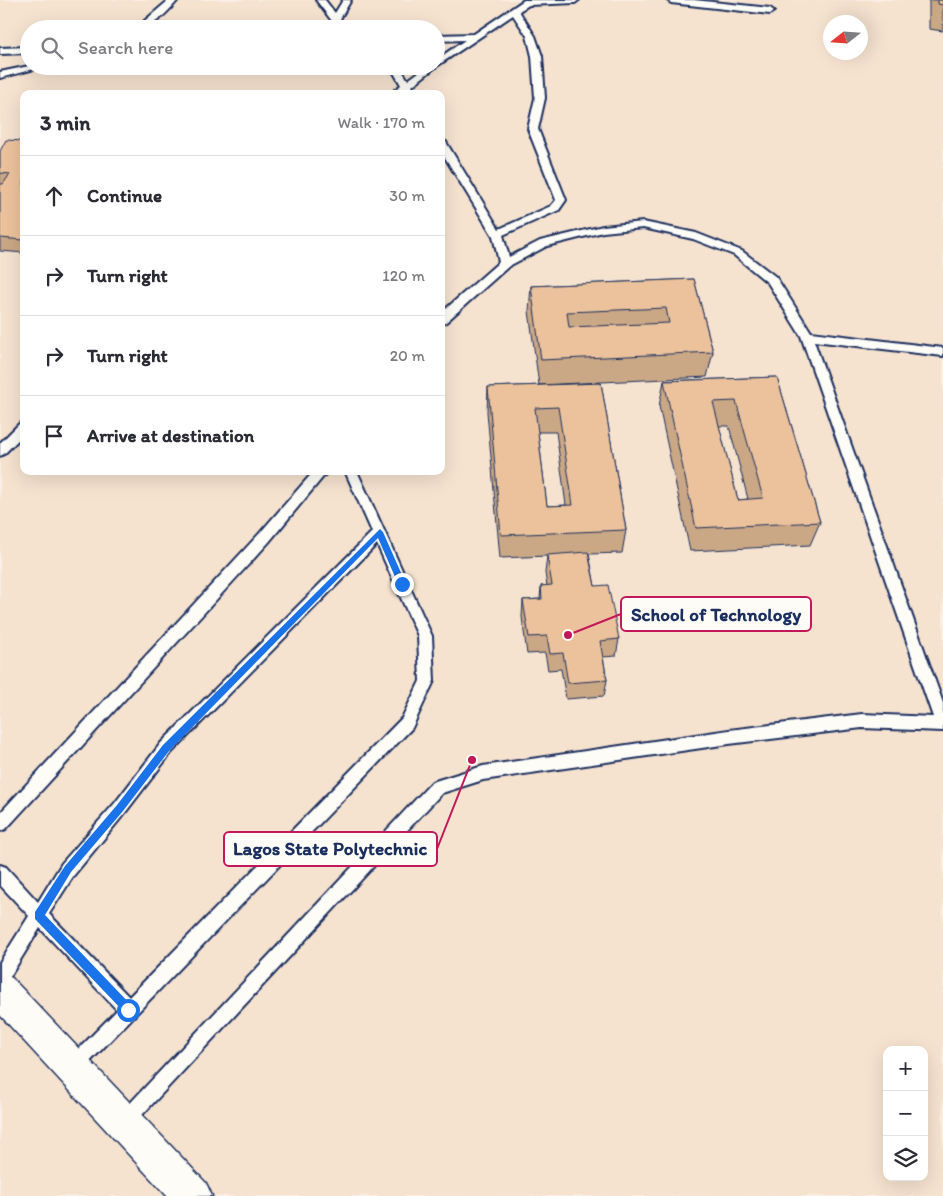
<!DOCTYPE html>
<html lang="en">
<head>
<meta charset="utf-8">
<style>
  body { margin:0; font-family:Itim,sans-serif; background:#f2f2f3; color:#2b2b33 }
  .controls { position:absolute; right:15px; bottom:15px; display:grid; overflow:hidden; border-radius:10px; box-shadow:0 5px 20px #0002 }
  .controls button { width:45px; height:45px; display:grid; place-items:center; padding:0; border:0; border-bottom:1px solid #e1e1e2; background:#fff; color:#2b2b33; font:25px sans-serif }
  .compass { position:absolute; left:823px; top:15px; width:45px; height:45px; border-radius:50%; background:#fff; box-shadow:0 5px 20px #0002; rotate:253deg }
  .stop { position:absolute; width:15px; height:15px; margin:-11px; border:4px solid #1a73e8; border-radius:50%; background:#fff }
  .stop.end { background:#1a73e8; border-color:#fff; box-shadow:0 1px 5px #0008 }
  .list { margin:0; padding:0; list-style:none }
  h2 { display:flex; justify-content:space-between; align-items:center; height:65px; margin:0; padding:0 20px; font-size:21px }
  h2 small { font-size:16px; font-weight:400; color:#7c7c81 }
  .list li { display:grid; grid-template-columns:32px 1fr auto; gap:15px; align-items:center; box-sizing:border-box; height:80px; padding:0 20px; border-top:1px solid #e1e1e2 }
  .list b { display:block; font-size:19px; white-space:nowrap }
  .list em { font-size:16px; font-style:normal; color:#7c7c81 }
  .icon { flex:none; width:28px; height:28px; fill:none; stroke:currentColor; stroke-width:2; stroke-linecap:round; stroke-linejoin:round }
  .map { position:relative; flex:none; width:943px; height:1196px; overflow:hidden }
  .search { position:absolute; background:#fff; box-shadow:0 5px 20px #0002; left:20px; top:20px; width:425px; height:55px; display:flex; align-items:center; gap:12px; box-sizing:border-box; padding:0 18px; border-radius:28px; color:#7c7c81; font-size:19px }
  .panel { position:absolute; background:#fff; box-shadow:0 5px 20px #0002; left:20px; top:90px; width:425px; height:385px; border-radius:10px }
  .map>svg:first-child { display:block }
  .built { fill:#f5e2cf; fill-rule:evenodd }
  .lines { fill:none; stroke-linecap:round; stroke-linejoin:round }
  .service-casing { stroke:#1b2f5e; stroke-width:4 }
  .minor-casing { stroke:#1b2f5e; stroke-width:3 }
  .service { fill:#fdfcf7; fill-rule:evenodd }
  .minor { fill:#fdfcf7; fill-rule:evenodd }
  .wall { fill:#caa785; stroke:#1b2f5e; fill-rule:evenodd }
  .building { fill:#ebc29b; stroke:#1b2f5e; fill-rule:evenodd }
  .route { fill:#1a73e8 }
  .leader { fill:none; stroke:#c2185b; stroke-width:2 }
  .callout-dot { fill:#c2185b; stroke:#fdfcf7; stroke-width:2 }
  .callout { fill:#fdfcf7; stroke:#c2185b; stroke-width:2 }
  .callout-label { font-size:19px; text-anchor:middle; font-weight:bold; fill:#1b2f5e }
</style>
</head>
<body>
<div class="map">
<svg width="943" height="1196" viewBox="0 0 943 1196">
  <rect width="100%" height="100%" fill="#f9f0e5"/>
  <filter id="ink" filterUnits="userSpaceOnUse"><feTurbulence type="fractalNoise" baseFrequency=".02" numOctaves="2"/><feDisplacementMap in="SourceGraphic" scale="10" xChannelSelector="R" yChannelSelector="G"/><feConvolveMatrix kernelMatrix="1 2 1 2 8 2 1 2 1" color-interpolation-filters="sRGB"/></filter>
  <g filter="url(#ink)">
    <!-- built -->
    <path class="built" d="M0,0H943V1196H0ZM830,22H860V52H830ZM29,29H436V66H29ZM24,94H441V471H24ZM887,1050H924V1177H887Z"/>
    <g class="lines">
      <defs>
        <path id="service" d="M169,0H178C167,13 152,29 135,29Z
          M316,0H325L335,13L343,0H351L340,19L347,29H338Z
          M524,0H579L575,3L529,5L519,11L535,36L542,56L545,98L538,129L566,200L559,210L503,235L509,257L540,241L603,226L643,222L696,233L742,251L776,277L811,332L943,348V356L814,341L943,703V731L862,728L729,744L483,780L442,793L130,1128L124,1131L118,1128L115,1122L118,1116L432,782L483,766L729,730L862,714L933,717L801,336L768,283L734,255L693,239L643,228L603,232L547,246L509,266L445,323L441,324V313L499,262L493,236L441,151V139L446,142L499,229L551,206L556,200L528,129L535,98L532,56L527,36L513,15L437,66L412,86L417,94H407L405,91L401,94H390L401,85L390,66H399L408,80L427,66H436V60L465,40L436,41V35L474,34Z
          M667,0H694L770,8L774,11L770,14L671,3Z
          M29,47V53L0,54V48Z
          M29,66H46L0,78V72Z
          M24,422V434L4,454L0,456V443L20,423Z
          M314,471H328L269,542L6,829L0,831V813L259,534Z
          M345,471H357L432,636L434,681L412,728L79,1073L73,1076L67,1073L64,1067L67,1061L117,1010L40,928L6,983L0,985V962L29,916L0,885V865L6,867L38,902L62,863L115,803L161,743L372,532ZM377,544L418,636L420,681L402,718L129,997L49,914L74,875L125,813L171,753Z"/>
        <path id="minor" d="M0,973L12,978L206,1183L212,1196H167L0,1015Z"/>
      </defs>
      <!-- service casing -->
      <use href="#service" class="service-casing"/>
      <!-- minor casing -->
      <use href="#minor" class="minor-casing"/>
      <!-- service -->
      <use href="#service" class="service"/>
      <!-- minor -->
      <use href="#minor" class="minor"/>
    </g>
    <!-- wall -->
    <path class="wall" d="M929,0H943V31L929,29Z
      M24,141V253L0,251V151Z
      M694,279L713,352L707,377L539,385L529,311L531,286Z
      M777,377L820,522L810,545L690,551L659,406L664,381ZM719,426H729L748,499L738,500Z
      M601,383L626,530L622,553L589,554L595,586L619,639L616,656L603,657L607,680L604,696L566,699L561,669L548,670L545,653L527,654L522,617L523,600L540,599L541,586H547L545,573L547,556L500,558L487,412L488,387ZM538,432H556L566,505L547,506Z"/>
    <!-- building -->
    <path class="building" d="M938,0H943V5L938,4Z
      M6,140L24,141V240L0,238V184H3L10,174L0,173V151Z
      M694,279L713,352L541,360L531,286ZM666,308L669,323L569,327L567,312Z
      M777,377L820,522L696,528L664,381ZM736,401L763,498L738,500L713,402Z
      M601,383L626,530L501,535L488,387ZM558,407L573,505L547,506L535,408Z
      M588,552L595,586L608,585L619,639L600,641L607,680L568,683L563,653L550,654L547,636L529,637L523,600L542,599L541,586L552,585L547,555Z"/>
  </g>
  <!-- route -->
  <path class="route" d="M380,529L383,532L406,584L405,586H399L378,538L169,751L123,811L71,872L45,915L132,1006V1013H125L35,919V912L65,866L117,805L163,745Z"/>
  <!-- callouts -->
  <path class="leader" d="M568 635L621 614M472 760L437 849"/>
  <g class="callout-dot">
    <circle cx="568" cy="635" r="5"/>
    <circle cx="472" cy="760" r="5"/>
  </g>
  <g class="callout">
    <rect x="621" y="597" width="190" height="34" rx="5"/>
    <rect x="224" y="832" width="213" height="34" rx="5"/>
  </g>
  <g class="callout-label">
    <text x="716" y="621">School of Technology</text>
    <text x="330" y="855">Lagos State Polytechnic</text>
  </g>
</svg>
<div class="controls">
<button>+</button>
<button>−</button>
<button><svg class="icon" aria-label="layers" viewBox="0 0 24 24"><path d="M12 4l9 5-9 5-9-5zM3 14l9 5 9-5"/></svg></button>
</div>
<svg class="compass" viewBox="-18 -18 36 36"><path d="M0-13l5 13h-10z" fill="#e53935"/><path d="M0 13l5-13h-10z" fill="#7c7c81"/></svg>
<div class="stop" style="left:128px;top:1010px"></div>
<div class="stop end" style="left:402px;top:584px"></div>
<div class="search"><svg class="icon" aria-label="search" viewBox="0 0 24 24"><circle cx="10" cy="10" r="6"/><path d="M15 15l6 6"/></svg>Search here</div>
<section class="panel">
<h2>3 min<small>Walk · 170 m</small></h2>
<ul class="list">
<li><svg class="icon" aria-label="ahead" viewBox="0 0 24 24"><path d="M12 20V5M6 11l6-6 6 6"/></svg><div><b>Continue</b></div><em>30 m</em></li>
<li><svg class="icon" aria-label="right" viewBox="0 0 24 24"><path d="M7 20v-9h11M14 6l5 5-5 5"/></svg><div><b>Turn right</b></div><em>120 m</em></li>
<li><svg class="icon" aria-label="right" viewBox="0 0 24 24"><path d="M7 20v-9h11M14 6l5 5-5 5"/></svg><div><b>Turn right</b></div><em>20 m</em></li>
<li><svg class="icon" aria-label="arrive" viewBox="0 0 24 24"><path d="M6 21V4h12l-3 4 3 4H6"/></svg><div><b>Arrive at destination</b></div></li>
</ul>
</section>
</div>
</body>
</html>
